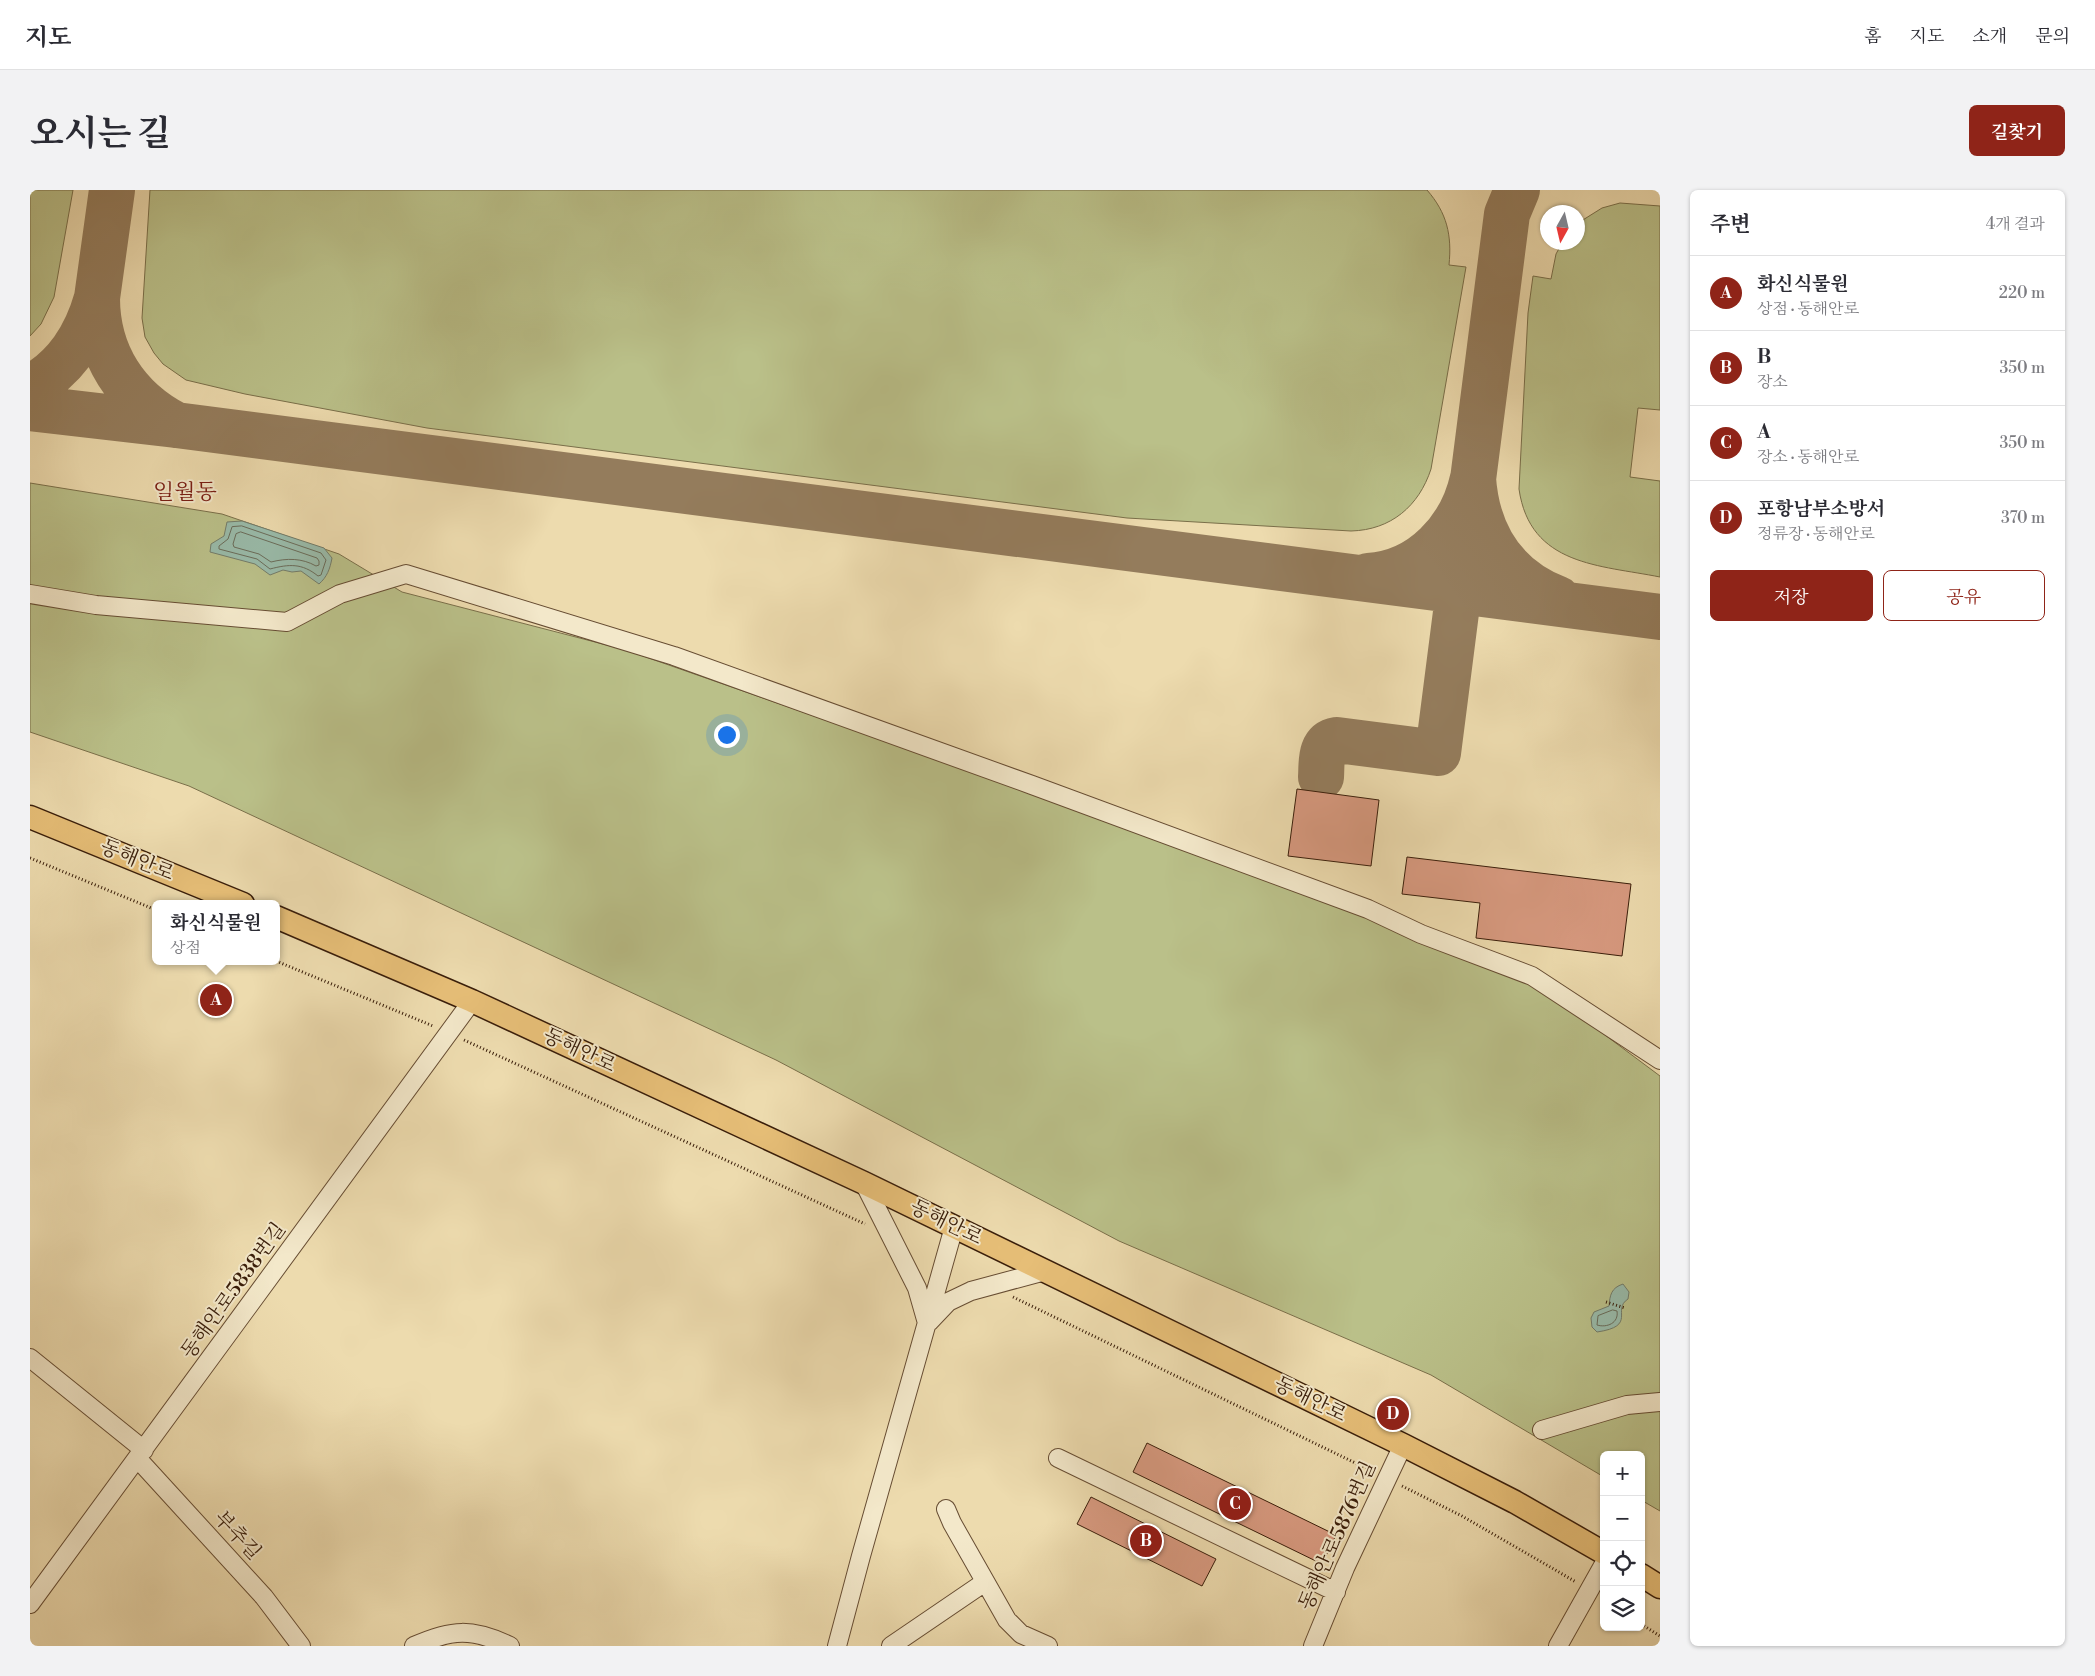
<!DOCTYPE html>
<html lang="ko">
<head>
<meta charset="utf-8">
<style>
  body { margin:0; font-family:"Libre Bodoni","Noto Serif KR",serif; background:#f2f2f3; color:#2b2b33 }
  .controls { position:absolute; right:15px; bottom:15px; display:grid; overflow:hidden; border-radius:8px; box-shadow:0 1px 4px #0004 }
  .controls button { width:45px; height:45px; display:grid; place-items:center; padding:0; border:0; border-bottom:1px solid #e1e1e2; background:#fff; color:#2b2b33; font:25px sans-serif }
  .compass { position:absolute; left:1510px; top:15px; width:45px; height:45px; border-radius:50%; background:#fff; box-shadow:0 1px 4px #0004; rotate:188deg }
  .you { position:absolute; left:696px; top:544px; width:18px; height:18px; margin:-12px; border:4px solid #fff; border-radius:50%; background:#1a73e8; box-shadow:0 0 0 8px #1a73e833 }
  .badge { display:grid; place-items:center; width:32px; height:32px; border-radius:50%; background:#8f2418; color:#fff; font-size:16px; font-weight:700 }
  .pin { position:absolute; translate:-50% -50%; border:2px solid #fff; box-shadow:0 1px 5px #0006 }
  .popup { position:absolute; left:122px; top:710px; width:128px; height:65px; box-sizing:border-box; display:grid; place-content:center; border-radius:8px; background:#fff; filter:drop-shadow(0 1px 4px #0005); font-size:16px; white-space:nowrap; color:#7c7c81 }
  .popup b { font-size:19px; color:#2b2b33 }
  .popup::after { content:''; position:absolute; left:50%; top:100%; margin-left:-10px; border:10px solid transparent; border-top-color:#fff }
  .list { margin:0; padding:0; list-style:none }
  h2 { display:flex; justify-content:space-between; align-items:center; height:65px; margin:0; padding:0 20px; font-size:21px }
  h2 small { font-size:16px; font-weight:400; color:#7c7c81 }
  .list li { display:grid; grid-template-columns:32px 1fr auto; gap:15px; align-items:center; box-sizing:border-box; height:75px; padding:0 20px; border-top:1px solid #e1e1e2 }
  .list b { display:block; font-size:19px; white-space:nowrap }
  .list p { margin:0; font-size:16px; white-space:nowrap; color:#7c7c81 }
  .list em { font-size:16px; font-style:normal; color:#7c7c81 }
  .actions { display:flex; gap:10px; padding:15px 20px }
  .actions a { flex:1; padding:11px 0; border:1px solid #8f2418; border-radius:8px; text-align:center; font-size:18px; color:#8f2418 }
  .actions .main { background:#8f2418; color:#fff }
  .icon { flex:none; width:28px; height:28px; fill:none; stroke:currentColor; stroke-width:2; stroke-linecap:round; stroke-linejoin:round }
  .map { position:relative; flex:none; width:1630px; height:1456px; overflow:hidden; border-radius:8px }
  header { display:flex; align-items:center; gap:30px; box-sizing:border-box; height:70px; padding:0 25px; background:#fff; border-bottom:1px solid #e1e1e2 }
  header strong { font-size:24px }
  nav { display:flex; gap:28px; margin-inline-start:auto; font-size:18px }
  .intro { display:flex; align-items:center; justify-content:space-between; box-sizing:border-box; height:120px; padding:0 30px }
  h1 { margin:0; font-size:35px }
  .button { padding:12px 22px; border-radius:8px; background:#8f2418; color:#fff; font-size:18px; font-weight:700 }
  main { display:flex; gap:30px; padding:0 30px }
  aside { flex:1; background:#fff; border-radius:8px; box-shadow:0 1px 4px #0004 }
  .map>svg:first-child { display:block }
  .green { fill:#bac089; stroke:#7a6f4a }
  .water { fill:#9ba; stroke:#737c6a }
  .lines { fill:none; stroke-linecap:round; stroke-linejoin:round }
  .shore { stroke:#6a6c5a; stroke-width:1 }
  .taxiway { stroke:#947c5c; stroke-width:46 }
  .building { fill:#d7997f; stroke:#3a1e0a }
  .minor-casing { stroke:#674d33; stroke-width:20 }
  .major-casing { stroke:#3a1e0a; stroke-width:25 }
  .path { stroke:#3a1e0a; stroke-width:3; stroke-dasharray:1 2.5; stroke-linecap:butt }
  .minor { stroke:#f3e8ca; stroke-width:18 }
  .major { stroke:#e6be77; stroke-width:22 }
  .labels { text-anchor:middle; dominant-baseline:central; stroke-width:4; stroke-linejoin:round; paint-order:stroke }
  .street-label { font-size:20px; fill:#3a1e0a; stroke:#f3e8ca }
  .quarter-label { font-size:22px; fill:#7a1f14; stroke:#f3e8ca }
</style>
</head>
<body>
<header>
<strong>지도</strong>
<nav><a>홈</a><a>지도</a><a>소개</a><a>문의</a></nav>
</header>
<div class="intro"><h1>오시는 길</h1><a class="button">길찾기</a></div>
<main>
<div class="map">
<svg width="1630" height="1456" viewBox="0 0 1630 1456">
  <rect width="100%" height="100%" fill="#eddbae"/>
  <filter id="stains"><feTurbulence type="fractalNoise" baseFrequency=".004" numOctaves="4"/><feColorMatrix values="0 0 0 0 .2 0 0 0 0 .09 0 0 0 0 .02 0 0 0 .5 -.17"/></filter>
  <radialGradient id="worn" r=".72"><stop offset=".6" stop-color="#630" stop-opacity="0"/><stop offset="1" stop-color="#630" stop-opacity=".3"/></radialGradient>
  <!-- green -->
  <path class="green" d="M0,0H43L24,107L11,134L0,146Z
    M120,0H1397C1417,23 1422,45 1419,75L1436,77L1401,279C1389,316 1361,340 1321,341L1097,328L397,238L215,204L156,190L133,174L124,163L115,147L112,128Z
    M1590,13L1630,16V220L1608,218L1600,287L1630,291V387C1570,375 1500,376 1489,299L1498,123L1503,86L1521,89L1526,64L1532,53L1548,52V33L1572,18Z
    M0,293L192,324L309,364L372,402L596,460L1158,657L1500,789L1630,886V1321L1611,1310V1265H1574V1287L1401,1185L1089,1051L746,870L159,596L0,542Z"/>
  <!-- water -->
  <path class="water" d="M212,331L294,358L302,368C300,379 297,387 289,394L271,381L262,382L253,380L240,385L225,374L180,362L181,354L194,346L197,332Z
    M1593,1094L1599,1102L1598,1109C1581,1120 1608,1136 1567,1142L1562,1137L1561,1128L1564,1122L1579,1116C1580,1105 1581,1098 1593,1094Z"/>
  <g class="lines">
    <!-- shore -->
    <path class="shore" d="M212,336L291,363L296,370L291,385L288,386C272,373 259,374 240,379L227,369L189,359V356L198,349L202,337Z
      M211,342L287,368L289,371V375L286,376C272,368 257,368 241,372L229,364L204,357L203,354L206,344Z
      M1583,1120L1587,1121C1589,1133 1577,1138 1567,1135L1568,1126Z"/>
    <!-- taxiway -->
    <path class="taxiway" d="M67,108L82,0
      M0,198C36,178 56,147 67,108C67,164 96,209 146,235
      M0,218L146,235L1630,427
      M1338,386C1392,383 1432,339 1443,288C1447,345 1474,388 1528,409
      M1291,587C1292,573 1289,553 1307,550L1408,563L1477,24L1487,0"/>
  </g>
  <!-- building -->
  <path class="building" d="M1267,599L1349,610L1341,676L1258,666Z
    M1377,667L1601,694L1592,766L1446,748L1450,713L1372,704Z
    M1117,1253L1306,1345L1292,1374L1103,1282Z
    M1061,1307L1186,1369L1172,1396L1047,1334Z"/>
  <g class="lines">
    <defs>
      <path id="minor" d="M0,404L66,415L257,432L310,404L376,384L644,466L1002,595L1338,719L1391,744L1502,786L1630,870
        M834,993L887,1098L897,1133
        M899,1132L918,1112L941,1101L1015,1081
        M0,1168L114,1260
        M1512,1240L1597,1215L1630,1212
        M107,1268L234,1407L271,1456
        M1028,1268L1306,1402
        M916,1319L922,1333L977,1430L991,1444L1018,1456
        M0,1414L442,811
        M384,1456C422,1439 442,1438 480,1456
        M807,1456L831,1366L924,1037
        M861,1456L955,1392
        M1283,1456L1315,1378L1373,1255
        M1528,1456L1574,1374"/>
      <path id="major" d="M0,627L213,714
        M246,727L442,811L834,993L1373,1255L1485,1312L1574,1363
        M1611,1385L1630,1397"/>
    </defs>
    <!-- minor casing -->
    <use href="#minor" class="minor-casing"/>
    <!-- major casing -->
    <use href="#major" class="major-casing"/>
    <!-- path -->
    <path class="path" d="M0,668L126,720
      M246,771L403,836
      M434,850L835,1034
      M983,1107L1344,1282
      M1576,1112L1595,1118
      M1372,1296L1432,1326L1546,1392
      M1611,1434L1630,1446"/>
    <!-- minor -->
    <use href="#minor" class="minor"/>
    <!-- major -->
    <use href="#major" class="major"/>
  </g>
  <g class="labels">
    <!-- street labels -->
    <g class="street-label">
      <text transform="translate(107 671) rotate(22)">동해안로</text>
      <text transform="translate(549 861) rotate(25)">동해안로</text>
      <text transform="translate(916 1033) rotate(26)">동해안로</text>
      <text transform="translate(204 1101) rotate(-54)">동해안로5838번길</text>
      <text transform="translate(1280 1210) rotate(26)">동해안로</text>
      <text transform="translate(207 1346) rotate(47)">부추길</text>
      <text transform="translate(1308 1346) rotate(-66)">동해안로5876번길</text>
    </g>
    <!-- quarter labels -->
    <g class="quarter-label">
      <text x="155" y="302">일월동</text>
    </g>
  </g>
  <rect width="100%" height="100%" filter="url(#stains)"/>
  <rect width="100%" height="100%" fill="url(#worn)"/>
</svg>
<div class="controls">
<button>+</button>
<button>−</button>
<button><svg class="icon" aria-label="locate" viewBox="0 0 24 24"><circle cx="12" cy="12" r="6"/><path d="M12 2v4M12 18v4M2 12h4M18 12h4"/></svg></button>
<button><svg class="icon" aria-label="layers" viewBox="0 0 24 24"><path d="M12 4l9 5-9 5-9-5zM3 14l9 5 9-5"/></svg></button>
</div>
<svg class="compass" viewBox="-18 -18 36 36"><path d="M0-13l5 13h-10z" fill="#e53935"/><path d="M0 13l5-13h-10z" fill="#7c7c81"/></svg>
<div class="you"></div>
<div class="pin badge" style="left:186px;top:810px">A</div>
<div class="popup"><b>화신식물원</b>상점</div>
<div class="pin badge" style="left:1116px;top:1351px">B</div>
<div class="pin badge" style="left:1205px;top:1314px">C</div>
<div class="pin badge" style="left:1363px;top:1224px">D</div>
</div>
<aside>
<h2>주변<small>4개 결과</small></h2>
<ul class="list">
<li><span class="badge">A</span><div><b>화신식물원</b><p>상점 · 동해안로</p></div><em>220 m</em></li>
<li><span class="badge">B</span><div><b>B</b><p>장소</p></div><em>350 m</em></li>
<li><span class="badge">C</span><div><b>A</b><p>장소 · 동해안로</p></div><em>350 m</em></li>
<li><span class="badge">D</span><div><b>포항남부소방서</b><p>정류장 · 동해안로</p></div><em>370 m</em></li>
</ul>
<div class="actions"><a class="main">저장</a><a>공유</a></div>
</aside>
</main>
</body>
</html>
